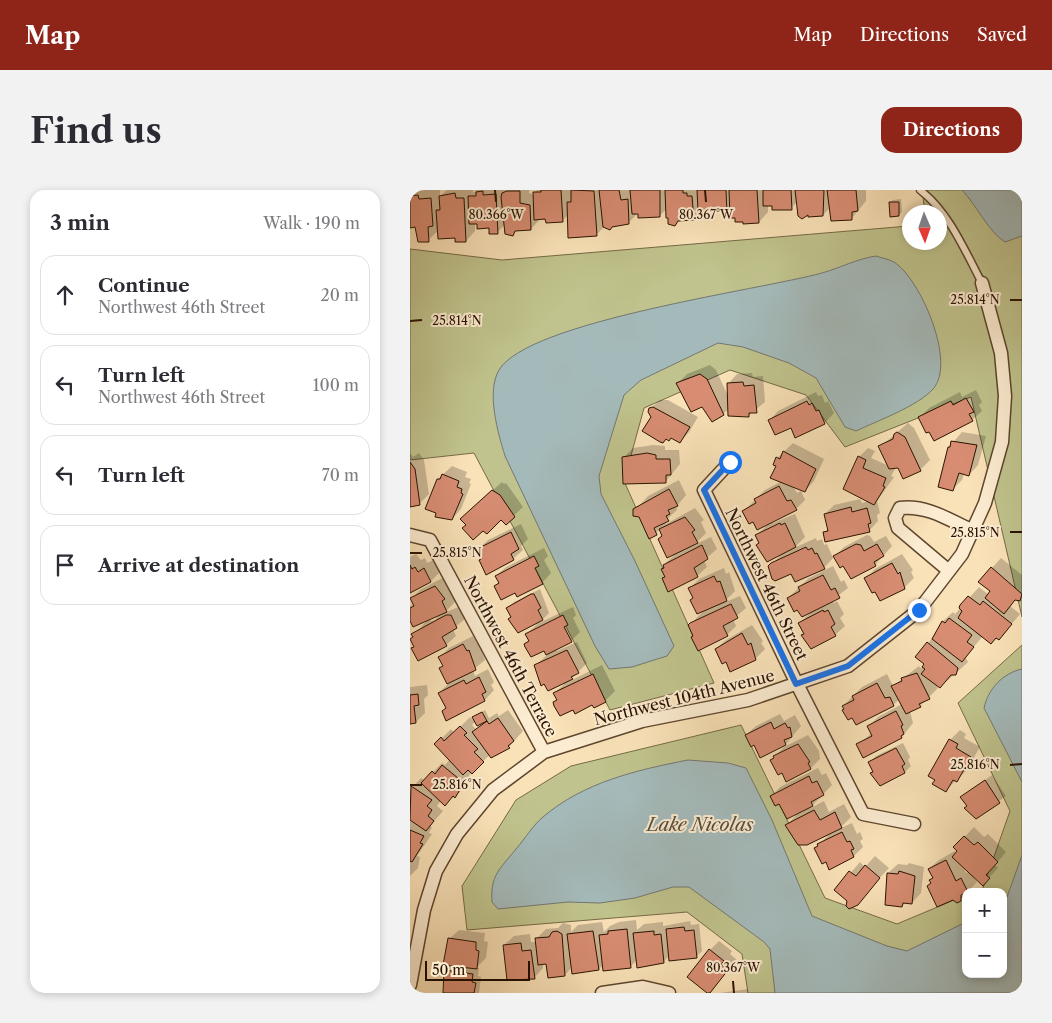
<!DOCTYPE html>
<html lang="en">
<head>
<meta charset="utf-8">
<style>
  body { margin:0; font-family:"Libre Caslon Text",serif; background:#f2f2f3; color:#2b2b33 }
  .controls { position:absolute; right:15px; bottom:15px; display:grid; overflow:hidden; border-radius:10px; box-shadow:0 2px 8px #0003 }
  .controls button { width:45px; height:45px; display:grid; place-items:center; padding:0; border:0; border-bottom:1px solid #e1e1e2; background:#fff; color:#2b2b33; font:25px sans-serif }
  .compass { position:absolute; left:492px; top:15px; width:45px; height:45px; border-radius:50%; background:#fff; box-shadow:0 2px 8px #0003; rotate:178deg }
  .scale { position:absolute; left:15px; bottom:12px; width:105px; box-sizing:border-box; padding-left:5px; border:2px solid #2a1200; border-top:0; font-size:14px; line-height:18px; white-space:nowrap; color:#2a1200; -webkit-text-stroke:4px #fcecd1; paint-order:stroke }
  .stop { position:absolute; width:15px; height:15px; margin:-11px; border:4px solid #1a73e8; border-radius:50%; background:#fff }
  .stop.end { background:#1a73e8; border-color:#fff; box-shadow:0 1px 5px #0008 }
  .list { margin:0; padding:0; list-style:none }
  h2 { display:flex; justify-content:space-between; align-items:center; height:65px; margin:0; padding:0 20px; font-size:21px }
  h2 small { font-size:16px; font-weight:400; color:#7c7c81 }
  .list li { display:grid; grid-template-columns:32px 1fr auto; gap:15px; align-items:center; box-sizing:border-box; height:80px; margin:0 10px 10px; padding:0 10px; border:1px solid #e1e1e2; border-radius:15px }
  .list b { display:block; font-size:19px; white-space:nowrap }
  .list p { margin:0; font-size:16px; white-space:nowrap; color:#7c7c81 }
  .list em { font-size:16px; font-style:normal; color:#7c7c81 }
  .icon { flex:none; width:28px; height:28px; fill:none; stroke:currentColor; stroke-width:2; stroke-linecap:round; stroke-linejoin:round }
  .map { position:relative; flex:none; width:612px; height:803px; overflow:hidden; border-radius:15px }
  header { display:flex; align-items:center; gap:30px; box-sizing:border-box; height:70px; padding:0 25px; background:#8f2418; color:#fff }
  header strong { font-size:24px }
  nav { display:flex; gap:28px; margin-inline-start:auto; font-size:18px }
  .intro { display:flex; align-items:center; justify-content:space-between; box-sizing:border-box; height:120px; padding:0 30px }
  h1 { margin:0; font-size:35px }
  .button { padding:12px 22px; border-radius:15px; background:#8f2418; color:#fff; font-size:18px; font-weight:700 }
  main { display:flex; gap:30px; padding:0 30px }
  aside { flex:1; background:#fff; border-radius:15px; box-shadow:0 2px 8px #0003 }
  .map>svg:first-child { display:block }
  .green { fill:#c0c38d; stroke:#756a46 }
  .water { fill:#a4baba; stroke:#737770 }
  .shadow { fill:#0003; fill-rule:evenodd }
  .building { fill:#d88d73; stroke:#2a1200 }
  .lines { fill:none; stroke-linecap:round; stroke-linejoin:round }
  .lane-casing { stroke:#5e462e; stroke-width:9 }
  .street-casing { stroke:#5e462e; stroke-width:15 }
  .lane { stroke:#fcecd1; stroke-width:6 }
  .street { stroke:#fcecd1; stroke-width:12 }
  .route { stroke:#1a73e8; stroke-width:6 }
  .ticks { fill:none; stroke:#2a1200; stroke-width:2 }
  .labels { text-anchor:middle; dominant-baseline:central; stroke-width:4; stroke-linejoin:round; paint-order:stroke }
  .street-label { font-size:16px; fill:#2a1200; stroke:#fcecd1 }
  .water-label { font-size:18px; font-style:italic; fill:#554d41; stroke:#fcecd1 }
  .ticks-label { font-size:12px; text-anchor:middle; fill:#2a1200; stroke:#fcecd1; stroke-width:4; stroke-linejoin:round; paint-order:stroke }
</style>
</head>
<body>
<header>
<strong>Map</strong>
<nav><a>Map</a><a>Directions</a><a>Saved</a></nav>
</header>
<div class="intro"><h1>Find us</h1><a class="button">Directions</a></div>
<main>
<aside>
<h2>3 min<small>Walk · 190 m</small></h2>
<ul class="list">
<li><svg class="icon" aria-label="ahead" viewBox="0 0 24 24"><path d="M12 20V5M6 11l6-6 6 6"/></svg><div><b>Continue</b><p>Northwest 46th Street</p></div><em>20 m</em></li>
<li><svg class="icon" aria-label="left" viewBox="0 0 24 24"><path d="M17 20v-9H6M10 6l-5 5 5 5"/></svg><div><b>Turn left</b><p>Northwest 46th Street</p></div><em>100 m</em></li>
<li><svg class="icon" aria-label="left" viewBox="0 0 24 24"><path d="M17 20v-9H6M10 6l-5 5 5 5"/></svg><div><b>Turn left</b></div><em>70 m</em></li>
<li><svg class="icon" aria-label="arrive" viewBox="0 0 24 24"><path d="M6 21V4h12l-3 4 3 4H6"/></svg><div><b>Arrive at destination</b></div></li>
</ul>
</aside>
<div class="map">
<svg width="612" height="803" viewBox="0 0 612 803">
  <rect width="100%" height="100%" fill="#fae2b8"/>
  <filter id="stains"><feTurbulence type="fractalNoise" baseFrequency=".004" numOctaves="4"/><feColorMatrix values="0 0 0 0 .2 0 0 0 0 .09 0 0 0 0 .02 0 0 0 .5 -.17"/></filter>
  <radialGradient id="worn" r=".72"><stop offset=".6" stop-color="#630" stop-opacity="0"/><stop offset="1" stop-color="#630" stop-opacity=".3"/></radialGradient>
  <!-- green -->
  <path class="green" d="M512,0H612V427L561,207L435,257L396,205L320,180L234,218L214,291L304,493L200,520L64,263L0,270V59L92,70L499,36L500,52H530V22H515Z
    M612,455V803H338L332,764L277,722L57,740L52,696L106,610L161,576L331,535L415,708L487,734L556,705V784H593V702H563L573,698L600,621L548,513Z"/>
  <!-- water -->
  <path class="water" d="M552,0H612V46L595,52C578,41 567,16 552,0Z
    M466,66C471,68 479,69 484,72C510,88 547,173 523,199C508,216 467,231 446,241L435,237L406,188L379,173L333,157L308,153L231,190L214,205L189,286L191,304L225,371L264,456L257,466L222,477L199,479L185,456L95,266C88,243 76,202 89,180C118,131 350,100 412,83C430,78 446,69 466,66Z
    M612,479V592L574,518C578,499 593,483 612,479Z
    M278,570L318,573L336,578L362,630L402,726L477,756L497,761L556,732V784H593V712L596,710L612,665V803H365L360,759L354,752L279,697H263L225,708L190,713L158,712L88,719L82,712C80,685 90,679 106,659C115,649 123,635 133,627C174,592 227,580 278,570Z"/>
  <!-- shadow -->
  <path class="shadow" d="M8,0H30V6L37,0H63V3L66,0H119V3L124,5L127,0H456V11L442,28L421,17L413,25L388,11L381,18L358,15V22L349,32L321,16L316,21L294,19L284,29L257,19L250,25L229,22L218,33L196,39L195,36L186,45L159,24L152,31L130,29L121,39H107L102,44L95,34L87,43L80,36L65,33V41L56,51L29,40L18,50L6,36H0V4Z
    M491,9L492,22L489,25L480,12L483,10Z
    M300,175L306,180L318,206V194L327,184L342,183L343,187L353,186L355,212L338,226L319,219L313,224L292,216L268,193L277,184Z
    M566,200L572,212L569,215L572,221L562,230L510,227L519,218L550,202L552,207Z
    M406,202L408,206L412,205L415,213L418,211L424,223L415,233L386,246L382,237L359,231L368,221Z
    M250,210H258L288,227L279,242L270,252L262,247L242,226L240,219Z
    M498,233L504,238L520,270L510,280L494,287L489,276L482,277L485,279L481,286L484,287L467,311L470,323L467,325L468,331L459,341L414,343L418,339L415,324L424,315L450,309L452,313L460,311L449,267L458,258L465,261L461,268L479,276L470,257Z
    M552,242L576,246L568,275L559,285L554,284L552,290L543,299L539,257Z
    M383,253L414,269L404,291L395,301L383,296L387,303L391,301L395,310L386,319L362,332L363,333L385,324L395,347L384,358L406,348L407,351L412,349L414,355L417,354L423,368L414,378L381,382L362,374L372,364L350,353L346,346L358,334L344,331L334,321L355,300L372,291L367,268Z
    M243,255L255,256V260H269L270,274L256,291L213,268L223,258Z
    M0,263L3,267L9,263L14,270L19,304L10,313L0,315Z
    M42,276L57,282L55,287L61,289L59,293L61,294L51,319L42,329L28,289Z
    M269,290L276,305L266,317L267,320L255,331L256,334L285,318L294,330L291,332L296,343L284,355L301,347L307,359L294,370L297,377L287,386L253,389L256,386L252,379L254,375L267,362L251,339L240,347L230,326L224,325L223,323L238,306Z
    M92,292L94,294L96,293L113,317L96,333L91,328L57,335L61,320Z
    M111,334L118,349L111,356L113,360L103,369L72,368L68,359L78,350Z
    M457,345L460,346L464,352L476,346L482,356L465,375L434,374L425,366L434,357Z
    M134,358L138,366L134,370L141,383L132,393L105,401L86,396L89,392L86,386L96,377Z
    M6,364L11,370L15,368L17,373L24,370L30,382L21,391L0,402V367Z
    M492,364L503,380L501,382L504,388L494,398L456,389L465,379Z
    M591,368L612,385V407L606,409L600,416L610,424L589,449L573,446L555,467L558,472L556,474L530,497L526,494L528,498L510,516L500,521L503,533L492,547L454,566L448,555L462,543L458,537L468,527L492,514L490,509L483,515L433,516L452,497L477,484L483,496L509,476L510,478L514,476L518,453L526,444L533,431L543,422L545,424L569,397L579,405L582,400V378Z
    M423,376L431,392L434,390L438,398L422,410L424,413L427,411L434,424L430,428L435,436L425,445H393L395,443L390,433L402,421L378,408L399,388Z
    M314,378L316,384L319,382L325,401L313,413L330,406L336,418L323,429L326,436L317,445H285L281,434L294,420L280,398L289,389Z
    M34,387L46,411L34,423L51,416L56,428L43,439L46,446L36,455L1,449L19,428H0V417L4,413L1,409L10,400ZM31,423L25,430L21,431L20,428Z
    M130,399L139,423L129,433L163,417L166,425L163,428L170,442L161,451L146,459L147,461L167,452L177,473L158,492L192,475L205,501L196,510L184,516L183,513L164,518L145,512L148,509L145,503L158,490L135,492L125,476L137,465L134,460L116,454L119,450L117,444L130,431L102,427L98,418L104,412Z
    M342,435L353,451L351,453L355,459L345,469L316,470L306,459L316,450Z
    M63,446L67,453L69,452L75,470L63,480L65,486L78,479L84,492L81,495L84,500L75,510L37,529V518L29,503L42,490L30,467L39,458Z
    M17,495L18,505L14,509L15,523L6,532L0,533V497Z
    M75,520L79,528L87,523L89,526L98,520L113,541L99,557L81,566L80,565L61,582L54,597L45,607L31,610L27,616L33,621L20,636L22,637L19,643L22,644L7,666L10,667L8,678L0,686V600L11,588L15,590L32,573L35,575L40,569L26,554L41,539L44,543L60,527L65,532L62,535L66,539L74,532L63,527Z
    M370,524L374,531L385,525L391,536L376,554L351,566L345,554L336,545L346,536Z
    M550,540L556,544L554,548L570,557L556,581L536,600L540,550Z
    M398,545L409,561L410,569L401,578L377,590L365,566L374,557Z
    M493,553L500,567L498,570L501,576L495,582L462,583L464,581L460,572L466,566Z
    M408,578L412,585L416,583L422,595L399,619L414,611L419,622L434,614L441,627L429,639L442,633L447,644L450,642L453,649L450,651L453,657L444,666L409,655L421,642L383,647L377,635L389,622L361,606L370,597Z
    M582,585L596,606L566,628L552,607Z
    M564,637L574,647L578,644L596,662L585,675L588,678L573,694L564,687L567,692L550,710L522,692L524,688L519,679L529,670L545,661L546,664L549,661L545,657ZM553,675L559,681L556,683Z
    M465,666L479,678L452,707L438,710L426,700L450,672L455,677Z
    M499,673L514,677L511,703L502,713L496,712L492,716L478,683L488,674L497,675Z
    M226,730L227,740L234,734L253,732V736L280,731L281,735L289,734L292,761L286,767L260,765L253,772L227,770L221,776L194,774L189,779L163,783L162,777L155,785L138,772L133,773V778L124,788L94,755L104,746L120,744L121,752H127L126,749L136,739L148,738L153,733L161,735V742L168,735L192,732L194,742L200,736L209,732Z
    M49,740L75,743L74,751L78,752L76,768L66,778H69L68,786L71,787L69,803H34L35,781L41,775L34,774L36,760L38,757L39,749Z
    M309,751L322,761L320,764L327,770L299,803L300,760Z
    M338,799V803H310Z"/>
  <!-- building -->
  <path class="building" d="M131,0H151L153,32L136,33L135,29L124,30L123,2H131Z
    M161,0L184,1L187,46L158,48L157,12H161Z
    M189,0H209L211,10L218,9L219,34L202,37L200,40L193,37Z
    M220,0H250V27L228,28V24H222Z
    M255,0H273V3H277V6H282L284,30L268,31L265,36L258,34V28H256Z
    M287,0H316L317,22L299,23V20L288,21Z
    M319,0H347L349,33L333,34V32H325V28H320Z
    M353,0H381L382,20H362V16H353Z
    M385,0H414L413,26L398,27V25L392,29L388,26Z
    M417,0H446L448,21L442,22V30L421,31Z
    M73,1V5L86,4L88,44H79V38L67,39V34H59L58,6H66V2Z
    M97,1H110V13L120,15L121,40L105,41L103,46L95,44L91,7L92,3Z
    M45,3L46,8H54L56,52H45V48L28,49L26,20H30L29,6Z
    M8,5L9,9L21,8L23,36L18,37L19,52H8L5,37L0,38V6Z
    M479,12H489V26L480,27Z
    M290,184L297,189L314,225L302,232L292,217L281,222L266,193Z
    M333,192L334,196L344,195L347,223H339V227L318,226L317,193Z
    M556,208L564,222L559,224L563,231L524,251L519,242L516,243L508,227L541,211L543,215Z
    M397,211L399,215L402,213L406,221L409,220L415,234L385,248L381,238L365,245L358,230Z
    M243,217L280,237L270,253L261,248L259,251L256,249L253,253L250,252L232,241L241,227L238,222L239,218Z
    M487,242L495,247L511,281L493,289L488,278L479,279L468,256L483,249L484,244Z
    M541,251L567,255L559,286L549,283L543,301L528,297L538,257H540Z
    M373,261L406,279L395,302L360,288L366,276L363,275L366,267L370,269Z
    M237,263L246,265V269H260L261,285H256V293L213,294L212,267Z
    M448,266L456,270L453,278L476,288L473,296L475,297L464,315L433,299Z
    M0,272L5,279L10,315L0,317Z
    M32,284L49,291L47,297L52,299L51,303L53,304L42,330L25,327L26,323L15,319L27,289H30Z
    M369,296L377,311L381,310L387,320L347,340L343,332L339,334L332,321L346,313L344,309Z
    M259,299L268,316L258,320L260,324L256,326L259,331L244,338L247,345L239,349L229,327L223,326V319Z
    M82,300L90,305L105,327L96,335L91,330L77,344L73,341L63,350L52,338L56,335L50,329Z
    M441,317L442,322L457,318L461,333L458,334L460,342L415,352L413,342L418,341L414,324Z
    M275,327L285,340L282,342L288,353L257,368L248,349L252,346L249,339Z
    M370,333L371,335L375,333L386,357L357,372L346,355L349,353L345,345Z
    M101,342L109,359L101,364L104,370L76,385L69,370L71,369L67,359Z
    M446,354L451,355L454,361L467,354L474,366L464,372L466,376L441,389L433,376L430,378L423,366Z
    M292,355L298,369L284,378L288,387L258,402L252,388L255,387L251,379L254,378L253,375Z
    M396,357L398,360L402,358L405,364L407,363L415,379L385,392L381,384L365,391L362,389L358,376L361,373Z
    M124,366L129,376L125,378L133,394L107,407L105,403L91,410L84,396L89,393L85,386Z
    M482,373L488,384L490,382L495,399L470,411L465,402L462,403L454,388Z
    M0,375L2,379L5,377L8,382L14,378L21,392L0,403Z
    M581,377L612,404L610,411L605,410L594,424L575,408L580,401L568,392Z
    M413,385L421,400L425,398L430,408L392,427L387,420L384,422L377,408L390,401L388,397Z
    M304,386L307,392L310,391L317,411L287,424L280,410L283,408L278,398Z
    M25,396L35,409L32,411L37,422L3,437L0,431V418L4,416L0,408Z
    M121,404H124L131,418L128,420L133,430L108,443L98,429L101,427L96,418Z
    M558,406L570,415L573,411L602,434L589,450L586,448L581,454L548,428L552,421L549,418L550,415Z
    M321,414L328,428L313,436L318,446L288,461L281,447L283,446L278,435L280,433Z
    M413,420L414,422L418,420L425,434L421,437L426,446L401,459L391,445L394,444L388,433Z
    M36,425H41L47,438L32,447L37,456L8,471L1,458L4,457L0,449L3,447L1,444Z
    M153,425L158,435L154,437L162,452L136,465L134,461L121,467L115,457L114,454L119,451L115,444Z
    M539,428L562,445L557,452L564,457L552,472L522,449L532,431L535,433Z
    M332,443L338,455L341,453L346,470L320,482L316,472L312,474L305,459Z
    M517,452L548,478L546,485H541L530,498L511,484L515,479L512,477L514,474L505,467Z
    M53,454L57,461L59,460L66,480L37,494L29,478L33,476L28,467Z
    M157,460L169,483L161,487L163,489L138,501L134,494L131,496L124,475Z
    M507,483L520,509L509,514L511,517L496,524L481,496L492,491L491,488Z
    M183,484L196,512L184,518L182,515L165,524L163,520L150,526L144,516L143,512L147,510L143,503Z
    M69,487L76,502L72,504L75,511L36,531L32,521L36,518L28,503L54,490L56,494Z
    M467,493L475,508L480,507L484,516L446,535L442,528L438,530L432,520L434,519L432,516L444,510L442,506Z
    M8,504L9,515L4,516L6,533L0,534V505Z
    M486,521L493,535L491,536L494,544L491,546L492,548L453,568L446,554L462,546L457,536Z
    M72,522L77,531L67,536L62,527Z
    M88,528L104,551L98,556L100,558L81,568L62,542L77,531L79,534Z
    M361,532L364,539L375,533L378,538L380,537L382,547L374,550L376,555L350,568L344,555L341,557L335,545Z
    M50,536L57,543L54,545L68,559L64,562L74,572L62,584L58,580L53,585L24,554L31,547L34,551Z
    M539,549L548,554L546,558L561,567L547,592L543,590L536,602L522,594L525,590L518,586Z
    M388,554L400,572L398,573L401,579L376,592L372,583L368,585L360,570L364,568L363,566Z
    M486,558L495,574L492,576L495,583L470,596L460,583L463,582L458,572Z
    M32,575L54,593L45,608L43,606L35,616L11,593L22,581L25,584Z
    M399,586L402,593L407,591L414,605L401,612L403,616L377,629L369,614L365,616L360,606Z
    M575,590L590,613L566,629L554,618L557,616L550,607Z
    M1,596L22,610L17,616L22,620L18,626L24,631L16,641L0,630Z
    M404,620L410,630L425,622L432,638L397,655H388L375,635Z
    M0,640L14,646L10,653L13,654L2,672L0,671Z
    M432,642L437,652L440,651L444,659L441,660L444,667L419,680L416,672L412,674L404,658L408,656L407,654Z
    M554,646L564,655L568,652L588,672L576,685L580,688L573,696L542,667L547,661L543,657Z
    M536,670L546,691L551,688L558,702L551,705V711L547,713L543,710L527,717L517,696L521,693L519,690L523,688L518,679Z
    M455,675L470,688L448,715L439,719L436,716L437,711L424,700L439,681L446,686Z
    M489,681L505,686L502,714L493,713L492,717L475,715L477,683L488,684Z
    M274,737L275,741L284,740L287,768L259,771L256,739Z
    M217,739L221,778L193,781L189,745L198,744V741Z
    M147,741L152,744L155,786L138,788L136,774L128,775L125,748L139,747L142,742Z
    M183,741L189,780L162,784L157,744Z
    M244,741V745L251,744L254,773L227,778L223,743Z
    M38,748L66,752V760L69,761L67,779L33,775Z
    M111,753L112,761L121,760L125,789L97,790L93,755Z
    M299,759L314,771L311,774L318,780L300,803H297L277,787Z
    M34,780L63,784L62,792L66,793L64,803H33Z"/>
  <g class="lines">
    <defs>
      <path id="lane" d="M510,0C539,22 555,61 572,93"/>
      <path id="street" d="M320,272L294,300L387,494L453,624L504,634
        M0,345L20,350L134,562
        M539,381L488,338L485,328L490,318C518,315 539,330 563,341
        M0,795L14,720L26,681L47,644L83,600L134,562L232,531L338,510L438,476L509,420L552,364L575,313L592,252L595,206L591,163L572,93
        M192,803L233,797L259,803"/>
    </defs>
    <!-- lane casing -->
    <use href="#lane" class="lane-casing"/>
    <!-- street casing -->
    <use href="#street" class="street-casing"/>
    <!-- lane -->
    <use href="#lane" class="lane"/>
    <!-- street -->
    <use href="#street" class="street"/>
  </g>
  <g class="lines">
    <!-- route -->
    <path class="route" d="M320,272L294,300L386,494L438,476L509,420"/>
  </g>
  <!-- ticks -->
  <path class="ticks" d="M85,0L86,12M295,0L296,12M600,110H612M0,131L12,130M600,342H612M0,363H12M600,575L612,574M0,595H12M323,791L324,803"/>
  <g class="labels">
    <!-- street labels -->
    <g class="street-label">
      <text transform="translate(357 394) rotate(64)">Northwest 46th Street</text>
      <text transform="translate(101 466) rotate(62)">Northwest 46th Terrace</text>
      <text transform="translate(274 507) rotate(-14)">Northwest 104th Avenue</text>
    </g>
    <!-- water labels -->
    <g class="water-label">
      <text x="290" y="635">Lake Nicolas</text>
    </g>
  </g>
  <g class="ticks-label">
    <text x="86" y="29">80.366°W</text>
    <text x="296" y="29">80.367°W</text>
    <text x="565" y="114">25.814°N</text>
    <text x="47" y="135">25.814°N</text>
    <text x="565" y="347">25.815°N</text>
    <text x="47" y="367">25.815°N</text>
    <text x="565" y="579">25.816°N</text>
    <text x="47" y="599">25.816°N</text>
    <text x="323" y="782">80.367°W</text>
  </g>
  <rect width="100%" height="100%" filter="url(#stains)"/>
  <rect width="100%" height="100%" fill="url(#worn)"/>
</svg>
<div class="controls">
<button>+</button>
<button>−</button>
</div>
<svg class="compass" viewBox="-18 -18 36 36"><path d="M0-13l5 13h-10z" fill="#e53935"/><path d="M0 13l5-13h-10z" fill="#7c7c81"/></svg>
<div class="scale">50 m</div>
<div class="stop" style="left:320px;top:272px"></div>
<div class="stop end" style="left:509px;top:420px"></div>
</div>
</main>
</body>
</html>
